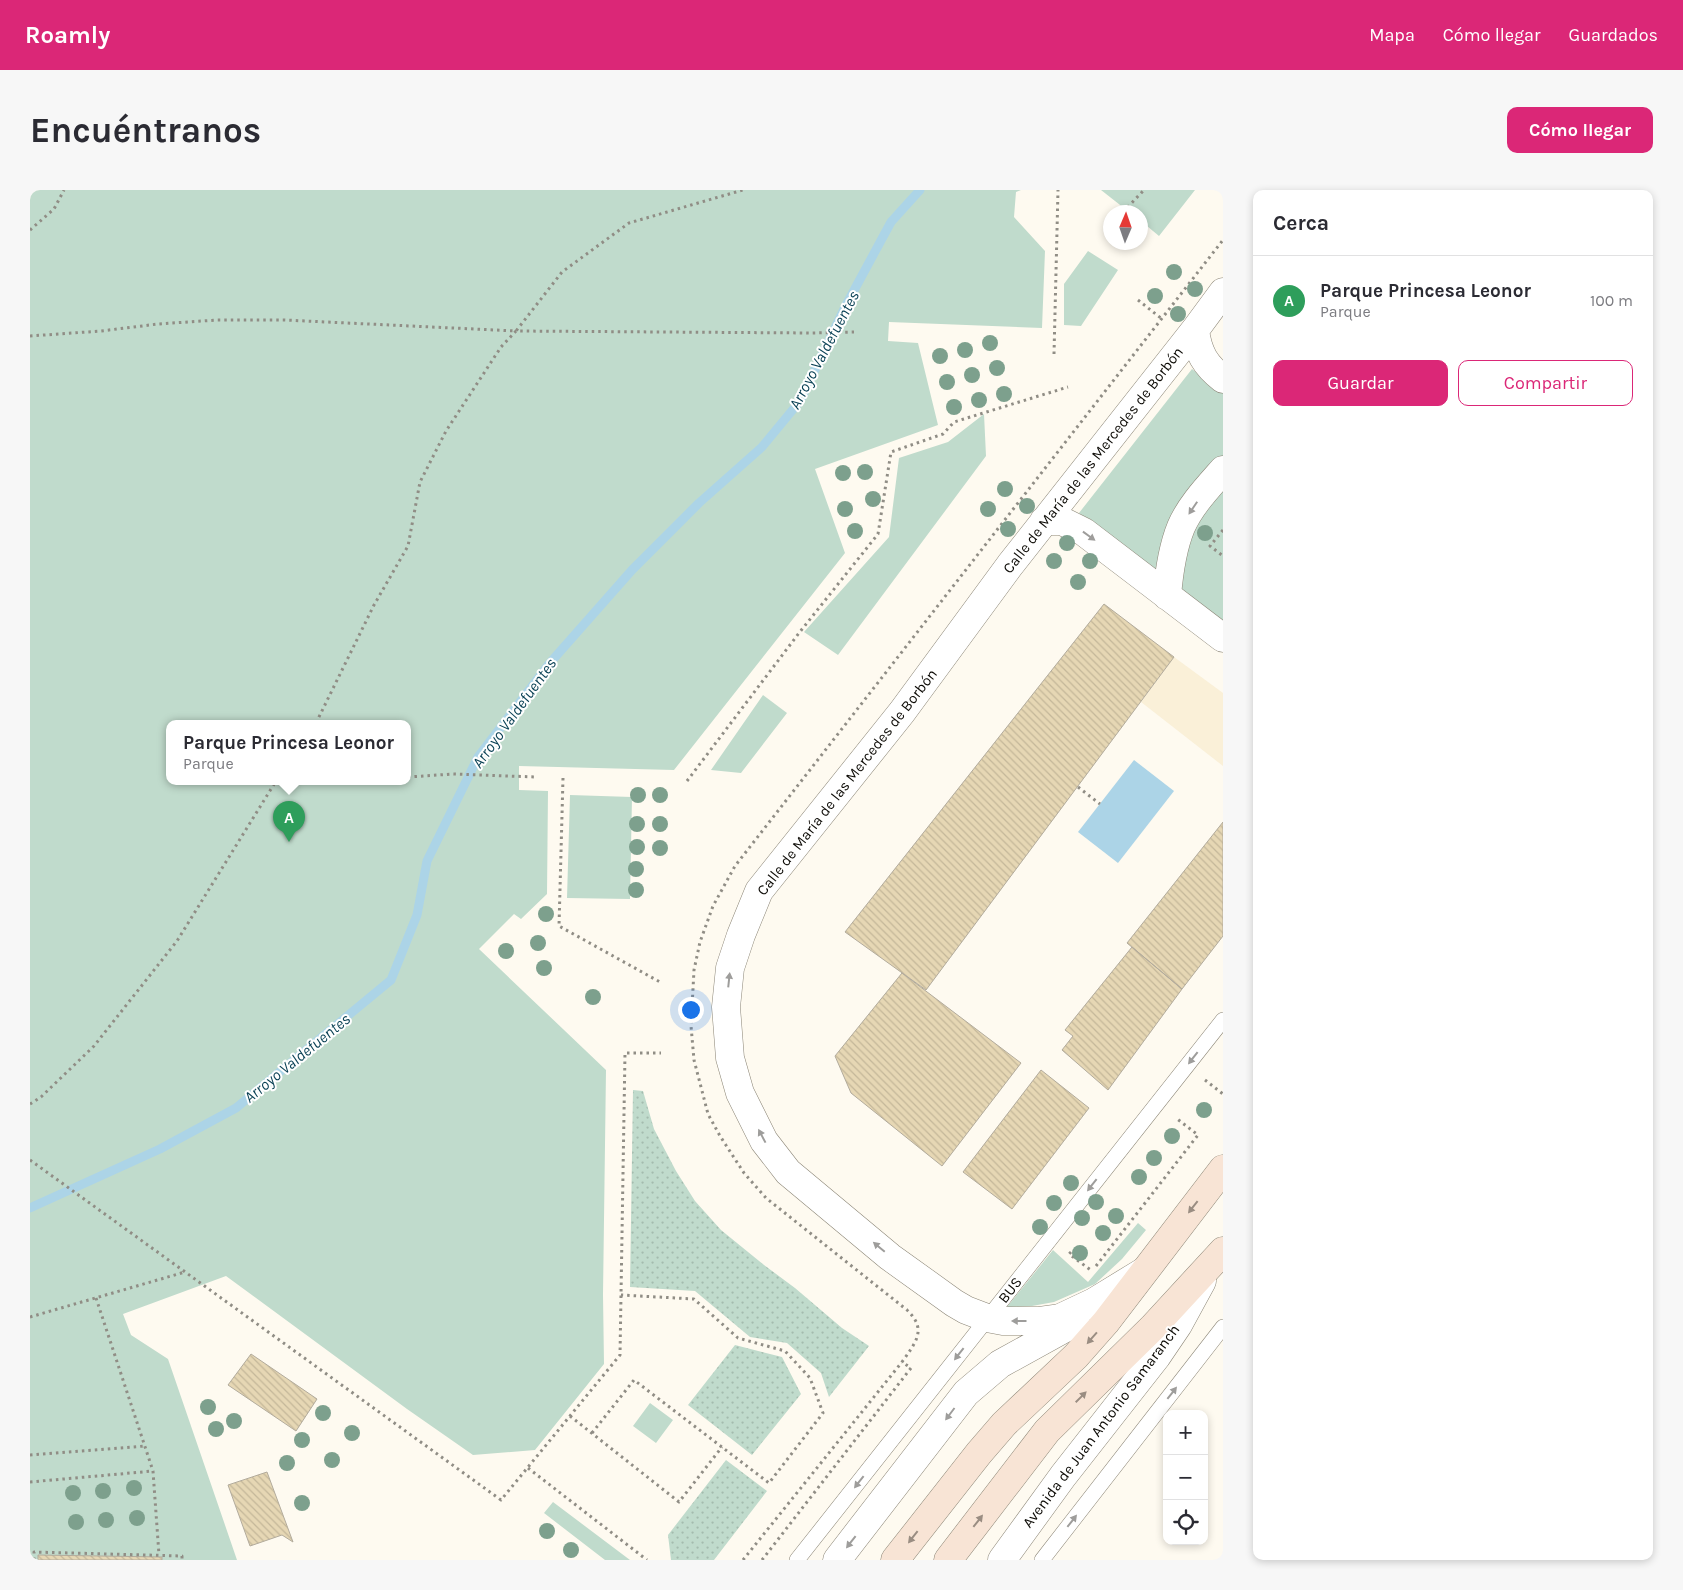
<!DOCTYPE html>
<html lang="es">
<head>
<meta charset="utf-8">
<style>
  body { margin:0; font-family:Karla,sans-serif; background:#f7f7f7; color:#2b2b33 }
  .controls { position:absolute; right:15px; bottom:15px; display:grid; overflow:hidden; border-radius:10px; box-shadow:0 2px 8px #0003 }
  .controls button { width:45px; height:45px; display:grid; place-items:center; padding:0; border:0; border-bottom:1px solid #e1e1e2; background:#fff; color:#2b2b33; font:25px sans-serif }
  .compass { position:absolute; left:1073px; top:15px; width:45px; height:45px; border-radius:50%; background:#fff; box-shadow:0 2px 8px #0003; rotate:2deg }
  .you { position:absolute; left:660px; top:819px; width:18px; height:18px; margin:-12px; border:4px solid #fff; border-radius:50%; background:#1a73e8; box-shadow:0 0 0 8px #1a73e833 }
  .badge { display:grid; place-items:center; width:32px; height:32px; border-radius:50%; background:#db2777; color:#fff; font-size:16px; font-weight:700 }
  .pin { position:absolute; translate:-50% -41px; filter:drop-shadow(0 1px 2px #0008) }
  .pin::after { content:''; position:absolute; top:26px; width:18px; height:15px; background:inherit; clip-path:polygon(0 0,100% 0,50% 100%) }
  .popup { position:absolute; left:136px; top:530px; width:245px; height:65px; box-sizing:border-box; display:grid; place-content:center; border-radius:10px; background:#fff; filter:drop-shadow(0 1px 4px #0005); font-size:16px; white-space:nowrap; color:#7c7c81 }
  .popup b { font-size:19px; color:#2b2b33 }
  .popup::after { content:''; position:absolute; left:50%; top:100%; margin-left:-10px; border:10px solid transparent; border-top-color:#fff }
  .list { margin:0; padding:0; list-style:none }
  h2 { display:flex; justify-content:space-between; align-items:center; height:65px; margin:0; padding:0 20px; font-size:21px }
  h2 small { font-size:16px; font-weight:400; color:#7c7c81 }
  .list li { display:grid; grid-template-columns:32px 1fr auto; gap:15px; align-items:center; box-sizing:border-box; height:90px; padding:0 20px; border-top:1px solid #e1e1e2 }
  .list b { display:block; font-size:19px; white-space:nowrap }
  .list p { margin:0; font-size:16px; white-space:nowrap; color:#7c7c81 }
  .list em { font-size:16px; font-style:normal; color:#7c7c81 }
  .actions { display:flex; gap:10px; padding:15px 20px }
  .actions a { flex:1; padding:11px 0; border:1px solid #db2777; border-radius:10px; text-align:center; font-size:18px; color:#db2777 }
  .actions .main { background:#db2777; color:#fff }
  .icon { flex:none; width:28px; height:28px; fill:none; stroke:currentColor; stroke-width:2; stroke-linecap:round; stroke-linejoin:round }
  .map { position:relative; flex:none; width:1193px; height:1370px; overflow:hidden; border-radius:10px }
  header { display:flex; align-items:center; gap:30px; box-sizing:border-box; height:70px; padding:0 25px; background:#db2777; color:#fff }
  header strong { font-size:24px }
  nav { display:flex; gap:28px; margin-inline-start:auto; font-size:18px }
  .intro { display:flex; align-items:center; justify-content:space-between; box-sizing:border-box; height:120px; padding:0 30px }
  h1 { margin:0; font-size:35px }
  .button { padding:12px 22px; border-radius:10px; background:#db2777; color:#fff; font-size:18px; font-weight:700 }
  main { display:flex; gap:30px; padding:0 30px }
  aside { flex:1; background:#fff; border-radius:10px; box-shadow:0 2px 8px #0003 }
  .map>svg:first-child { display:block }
  .built { fill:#faf0d8 }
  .grass { fill:url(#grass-dots) }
  .green { fill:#c0dbcc; fill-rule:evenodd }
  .water { fill:#acd4e7 }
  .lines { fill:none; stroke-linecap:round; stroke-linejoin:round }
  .stream { stroke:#acd4e7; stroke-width:9 }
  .building { fill:url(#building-back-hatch); stroke:#b2ab9c }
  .service-casing { stroke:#8b8576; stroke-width:16 }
  .minor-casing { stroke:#8b8576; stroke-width:29 }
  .secondary-casing { stroke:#8b8576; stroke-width:29 }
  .path { stroke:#908d85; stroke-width:3; stroke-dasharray:2.5 4; stroke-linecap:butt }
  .service { stroke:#fff; stroke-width:15 }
  .minor { stroke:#fff; stroke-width:28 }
  .secondary { stroke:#f8e4d5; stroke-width:28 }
  .tree { fill:#7da08d }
  .oneway { fill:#9e9d9b }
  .oneway2 { fill:#9a8d82 }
  .labels { text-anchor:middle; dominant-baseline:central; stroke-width:4; stroke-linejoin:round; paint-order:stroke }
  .street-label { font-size:15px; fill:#0d0b06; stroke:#fff }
  .water-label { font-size:16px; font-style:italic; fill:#073f53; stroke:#fff }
</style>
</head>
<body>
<header>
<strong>Roamly</strong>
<nav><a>Mapa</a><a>Cómo llegar</a><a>Guardados</a></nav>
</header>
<div class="intro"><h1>Encuéntranos</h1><a class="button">Cómo llegar</a></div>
<main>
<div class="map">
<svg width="1193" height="1370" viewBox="0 0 1193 1370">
  <defs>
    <pattern id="grass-dots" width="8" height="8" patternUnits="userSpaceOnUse" patternTransform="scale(1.25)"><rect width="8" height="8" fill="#c0dbcc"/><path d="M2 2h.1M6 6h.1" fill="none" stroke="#a4bbae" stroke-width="1.8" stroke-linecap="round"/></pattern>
    <pattern id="building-back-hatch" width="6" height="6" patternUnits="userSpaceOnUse" patternTransform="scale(1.25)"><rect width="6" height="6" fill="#e6d7b4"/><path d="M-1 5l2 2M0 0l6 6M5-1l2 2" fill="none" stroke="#c4b799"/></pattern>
  </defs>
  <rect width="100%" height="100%" fill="#fefaf0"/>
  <!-- built -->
  <path class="built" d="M1144,467L1193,503V576L1111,512Z"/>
  <!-- grass -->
  <path class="grass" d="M603,900L613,901L624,939L646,981L665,1011L691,1040L734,1075L765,1098L812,1138L839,1156L799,1207L791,1183L757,1153L720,1147L665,1101L600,1097Z
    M705,1155L752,1167L771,1204L722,1265L658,1215Z
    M696,1270L737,1301L684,1370H641L638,1345Z"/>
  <!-- green -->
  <path class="green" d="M0,0H991L986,2L984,27L1015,61L1012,138L859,132L858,151L888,153L908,235L785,279L815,363L644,580L489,576V600L518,601L517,704L491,729L484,724L449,759L576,880L573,1105L574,1174L505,1260L443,1265L377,1219L196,1086L93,1124L101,1145L138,1169L207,1370H0ZM140,533H378V591H140Z
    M1071,0H1165L1129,46L1111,31L1110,22H1099Z
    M1058,61L1088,80L1051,136L1034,135V94Z
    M1162,179L1193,203V435L1049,323Z
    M954,224L956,266L808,465L774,442L859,347L869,268L918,252Z
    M733,505L757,523L711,583L681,580Z
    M540,605L602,607L600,709L537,708Z
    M1108,1033L1116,1040L1092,1069L1065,1094L1024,1112L1002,1116L977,1117L1023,1060L1058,1092Z
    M620,1213L643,1230L626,1253L603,1236Z
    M523,1312L600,1370H575L514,1323Z"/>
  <!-- water -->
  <path class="water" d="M1104,570L1144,601L1088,673L1048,642Z"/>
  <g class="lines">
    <!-- stream -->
    <path class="stream" d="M0,1018L130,959L206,918L361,790L387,725L397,671L448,567L519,474L602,380L669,313L732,257L770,211L815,117L861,32L890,0"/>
  </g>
  <!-- building -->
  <path class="building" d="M1074,414L1144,467L896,800L815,742Z
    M1193,632V746L1152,799L1097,753Z
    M1102,757L1152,799L1078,900L1032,860L1043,846L1035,840Z
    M872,783L991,873L912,976L821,903L805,866Z
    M1011,880L1059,918L982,1019L933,982Z
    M221,1164L287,1209L266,1241L198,1195Z
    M237,1282L263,1352L252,1345L220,1356L198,1295Z
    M8,1365L132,1367V1370H8Z"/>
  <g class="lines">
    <defs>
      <path id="service" d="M767,1370L1193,830
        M1012,1370L1193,1137"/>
      <path id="minor" d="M1165,140C1168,163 1175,175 1193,189
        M1014,331H1032L1054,342L1193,448
        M1137,406C1139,382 1142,359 1151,337C1160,316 1178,297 1193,280
        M1113,1082L1064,1112L1030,1128L1008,1131H973L957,1128L936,1120L924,1113L860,1067L758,982L734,951L710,903L700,868L696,817L700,778L711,745L729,701L872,522L980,375L1165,140L1193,102
        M807,1370L936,1203L970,1174L1046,1132
        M972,1370L1033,1286L1127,1166L1148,1135L1172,1091"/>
      <path id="secondary" d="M865,1370L949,1263L974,1234L1046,1166L1076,1132L1193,979
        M918,1370L1017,1241L1123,1137L1193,1061"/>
    </defs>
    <!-- service casing -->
    <use href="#service" class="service-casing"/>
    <!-- minor casing -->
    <use href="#minor" class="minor-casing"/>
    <!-- secondary casing -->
    <use href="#secondary" class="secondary-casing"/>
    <!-- path -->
    <path class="path" d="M1093,22L1114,0
      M0,40L24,19L34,0
      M1108,110L1132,129
      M0,146L71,141L128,134L187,130H254L486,141L532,82L599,33L713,0
      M1024,164L1028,0
      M1193,340L1180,356L1193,366
      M286,533L344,415L378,356L390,292L416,241L471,157L486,141L782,143L824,142
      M378,587L423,584L506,587
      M533,588L529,736L630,792
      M657,591L769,443L848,344L861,262L913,244L924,232L1038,197
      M1048,597L1070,614
      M1175,890L1193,904
      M0,914L11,907L64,856L147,751L246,591
      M0,970L471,1310L590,1165L595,863H631
      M1041,1062L1039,1064L1062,1081
      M1066,1076L1168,945L1146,928
      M66,1108L123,1281L129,1365
      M0,1127L155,1082
      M540,1226L649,1312L692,1257
      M562,1243L604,1190L739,1293L793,1223L780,1188L755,1161L708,1148L664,1109L591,1105
      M0,1265L115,1256
      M498,1278L617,1370
      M0,1292L123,1281
      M4,1370V1362L152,1366V1370
      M713,1370L872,1172C885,1153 898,1140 877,1120L736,1008L714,983L690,946L678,924L664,870L661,836L664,780L670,752L683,716L705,676L1193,50
      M732,1370L881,1178L872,1172"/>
    <!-- service -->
    <use href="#service" class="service"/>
    <!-- minor -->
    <use href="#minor" class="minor"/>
    <!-- secondary -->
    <use href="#secondary" class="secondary"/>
  </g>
  <!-- trees -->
  <g class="tree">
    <circle cx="1144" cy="82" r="8"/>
    <circle cx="1165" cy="99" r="8"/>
    <circle cx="1125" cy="106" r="8"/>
    <circle cx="1148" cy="124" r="8"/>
    <circle cx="960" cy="153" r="8"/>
    <circle cx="935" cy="160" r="8"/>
    <circle cx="910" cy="166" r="8"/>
    <circle cx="967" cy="178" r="8"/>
    <circle cx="942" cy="185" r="8"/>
    <circle cx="917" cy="192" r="8"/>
    <circle cx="974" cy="204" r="8"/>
    <circle cx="949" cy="210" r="8"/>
    <circle cx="924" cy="217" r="8"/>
    <circle cx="835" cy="282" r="8"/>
    <circle cx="813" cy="283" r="8"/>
    <circle cx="975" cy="299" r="8"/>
    <circle cx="843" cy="309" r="8"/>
    <circle cx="997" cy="316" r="8"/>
    <circle cx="815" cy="319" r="8"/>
    <circle cx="958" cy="319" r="8"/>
    <circle cx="978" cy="339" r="8"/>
    <circle cx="825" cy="341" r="8"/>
    <circle cx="1175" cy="343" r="8"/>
    <circle cx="1037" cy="353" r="8"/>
    <circle cx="1024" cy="371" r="8"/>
    <circle cx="1060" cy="371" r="8"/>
    <circle cx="1048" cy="392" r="8"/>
    <circle cx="608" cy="605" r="8"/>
    <circle cx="630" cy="605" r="8"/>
    <circle cx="607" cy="634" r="8"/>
    <circle cx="630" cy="634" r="8"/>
    <circle cx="607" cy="657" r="8"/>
    <circle cx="630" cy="658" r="8"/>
    <circle cx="606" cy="679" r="8"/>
    <circle cx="606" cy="700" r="8"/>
    <circle cx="516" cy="724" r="8"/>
    <circle cx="508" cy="753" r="8"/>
    <circle cx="476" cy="761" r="8"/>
    <circle cx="514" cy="778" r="8"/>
    <circle cx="563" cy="807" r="8"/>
    <circle cx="1174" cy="920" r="8"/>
    <circle cx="1142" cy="946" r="8"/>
    <circle cx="1124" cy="968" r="8"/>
    <circle cx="1109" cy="987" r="8"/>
    <circle cx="1041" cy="993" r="8"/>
    <circle cx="1066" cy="1012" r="8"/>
    <circle cx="1024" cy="1013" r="8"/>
    <circle cx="1086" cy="1026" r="8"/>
    <circle cx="1052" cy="1028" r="8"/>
    <circle cx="1010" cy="1037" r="8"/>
    <circle cx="1073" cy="1043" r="8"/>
    <circle cx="1050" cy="1063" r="8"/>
    <circle cx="178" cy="1217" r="8"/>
    <circle cx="293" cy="1223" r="8"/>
    <circle cx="204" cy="1231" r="8"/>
    <circle cx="186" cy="1239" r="8"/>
    <circle cx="322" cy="1243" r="8"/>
    <circle cx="272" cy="1250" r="8"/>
    <circle cx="302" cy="1270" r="8"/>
    <circle cx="257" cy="1273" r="8"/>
    <circle cx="104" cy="1298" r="8"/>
    <circle cx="73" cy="1301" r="8"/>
    <circle cx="43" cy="1303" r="8"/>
    <circle cx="272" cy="1313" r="8"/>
    <circle cx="107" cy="1328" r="8"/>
    <circle cx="76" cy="1330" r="8"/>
    <circle cx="46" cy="1332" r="8"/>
    <circle cx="517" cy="1341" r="8"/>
    <circle cx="541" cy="1360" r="8"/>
  </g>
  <!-- one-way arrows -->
  <defs><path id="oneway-solid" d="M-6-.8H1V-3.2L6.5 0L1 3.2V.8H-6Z" transform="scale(1.25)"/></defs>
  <g class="oneway">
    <use href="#oneway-solid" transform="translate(1163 318) rotate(124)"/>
    <use href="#oneway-solid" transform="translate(1059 346) rotate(36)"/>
    <use href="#oneway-solid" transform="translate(699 790) rotate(-84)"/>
    <use href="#oneway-solid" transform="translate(1163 868) rotate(128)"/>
    <use href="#oneway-solid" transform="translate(732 946) rotate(-118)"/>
    <use href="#oneway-solid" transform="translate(1062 995) rotate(128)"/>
    <use href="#oneway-solid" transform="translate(849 1057) rotate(-140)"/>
    <use href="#oneway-solid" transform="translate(989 1131) rotate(-180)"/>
    <use href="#oneway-solid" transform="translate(929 1164) rotate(128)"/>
    <use href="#oneway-solid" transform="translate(1142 1203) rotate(-52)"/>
    <use href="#oneway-solid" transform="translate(920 1224) rotate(127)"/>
    <use href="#oneway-solid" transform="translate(829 1292) rotate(128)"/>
    <use href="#oneway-solid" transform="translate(1042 1331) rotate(-52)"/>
    <use href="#oneway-solid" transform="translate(821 1352) rotate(128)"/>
  </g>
  <g class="oneway2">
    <use href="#oneway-solid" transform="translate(1163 1017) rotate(128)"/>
    <use href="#oneway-solid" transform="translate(1062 1148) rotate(131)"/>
    <use href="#oneway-solid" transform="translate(1051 1207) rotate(-45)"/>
    <use href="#oneway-solid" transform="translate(948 1331) rotate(-52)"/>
    <use href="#oneway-solid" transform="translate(883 1347) rotate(128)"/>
  </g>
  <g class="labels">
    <!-- street labels -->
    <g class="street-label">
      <text transform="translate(1063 270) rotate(-52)">Calle de María de las Mercedes de Borbón</text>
      <text transform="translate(817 592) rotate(-52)">Calle de María de las Mercedes de Borbón</text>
      <text transform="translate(980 1100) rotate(-52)">BUS</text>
      <text transform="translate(1071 1236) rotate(-53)">Avenida de Juan Antonio Samaranch</text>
    </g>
    <!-- water labels -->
    <g class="water-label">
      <text transform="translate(794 160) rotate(-62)">Arroyo Valdefuentes</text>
      <text transform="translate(484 523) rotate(-54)">Arroyo Valdefuentes</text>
      <text transform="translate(267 868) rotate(-39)">Arroyo Valdefuentes</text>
    </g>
  </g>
</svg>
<div class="controls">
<button>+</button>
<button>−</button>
<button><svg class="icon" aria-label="locate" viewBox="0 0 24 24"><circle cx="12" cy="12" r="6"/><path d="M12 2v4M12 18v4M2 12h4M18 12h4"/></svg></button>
</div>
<svg class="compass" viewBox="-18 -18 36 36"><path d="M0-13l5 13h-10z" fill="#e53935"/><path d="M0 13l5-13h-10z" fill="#7c7c81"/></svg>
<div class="you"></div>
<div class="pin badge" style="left:259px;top:652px;background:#2e9e5b">A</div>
<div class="popup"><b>Parque Princesa Leonor</b>Parque</div>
</div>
<aside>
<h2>Cerca<small></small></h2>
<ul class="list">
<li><span class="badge" style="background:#2e9e5b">A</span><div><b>Parque Princesa Leonor</b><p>Parque</p></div><em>100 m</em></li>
</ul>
<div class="actions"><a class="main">Guardar</a><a>Compartir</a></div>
</aside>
</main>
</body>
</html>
